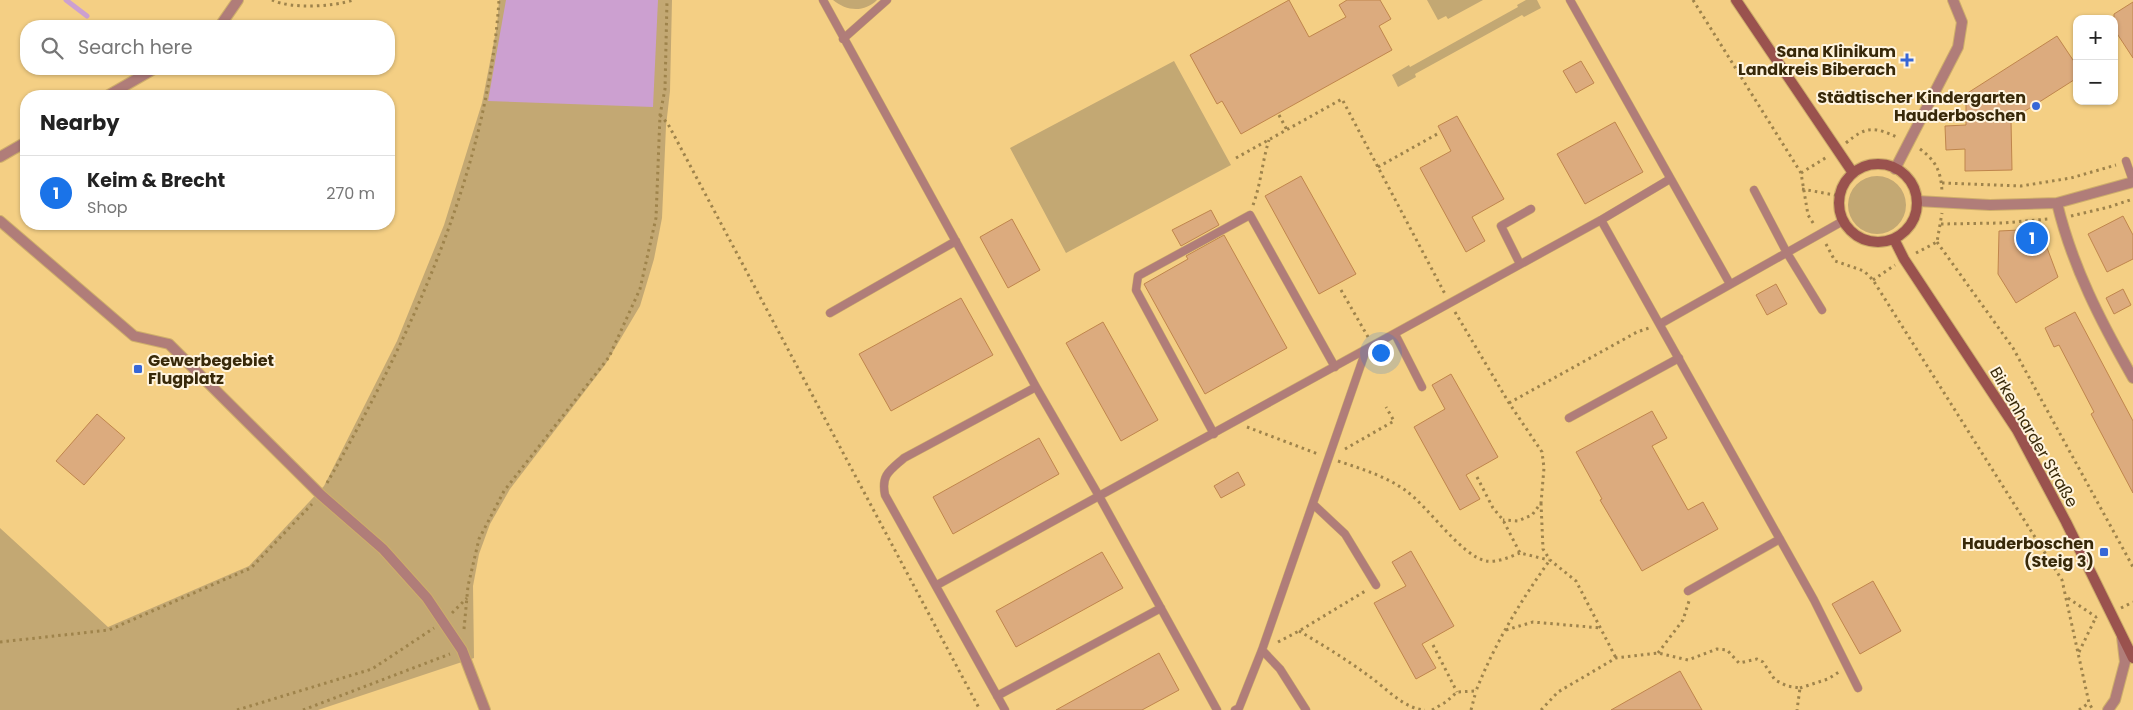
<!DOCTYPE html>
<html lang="en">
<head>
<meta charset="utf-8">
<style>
  body { margin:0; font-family:Poppins,sans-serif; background:#f2f2f2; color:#222 }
  .controls { position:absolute; right:15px; top:15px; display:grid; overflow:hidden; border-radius:10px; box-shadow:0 1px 4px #0004 }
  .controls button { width:45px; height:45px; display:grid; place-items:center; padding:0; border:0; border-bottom:1px solid #e0e0e0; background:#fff; color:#222; font:25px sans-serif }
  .you { position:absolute; left:1380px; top:352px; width:18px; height:18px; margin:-12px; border:4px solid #fff; border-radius:50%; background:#1a73e8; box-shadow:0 0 0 8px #1a73e833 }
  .badge { display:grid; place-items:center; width:32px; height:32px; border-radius:50%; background:#1a73e8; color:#fff; font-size:16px; font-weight:700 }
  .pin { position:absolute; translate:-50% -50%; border:2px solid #fff; box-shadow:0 1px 5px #0006 }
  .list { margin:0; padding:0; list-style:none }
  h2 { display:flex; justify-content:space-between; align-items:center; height:65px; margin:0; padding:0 20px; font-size:21px }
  h2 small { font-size:16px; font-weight:400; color:#767676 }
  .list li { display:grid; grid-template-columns:32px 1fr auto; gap:15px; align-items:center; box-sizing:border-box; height:75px; padding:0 20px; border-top:1px solid #e0e0e0 }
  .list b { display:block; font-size:19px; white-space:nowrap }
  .list p { margin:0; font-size:16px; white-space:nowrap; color:#767676 }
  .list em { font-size:16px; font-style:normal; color:#767676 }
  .icon { flex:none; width:28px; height:28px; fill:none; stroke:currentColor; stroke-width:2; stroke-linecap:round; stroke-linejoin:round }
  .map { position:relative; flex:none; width:2133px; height:710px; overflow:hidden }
  .search { position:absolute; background:#fff; box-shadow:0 1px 4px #0004; left:20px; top:20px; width:375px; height:55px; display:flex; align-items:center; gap:12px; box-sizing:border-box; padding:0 18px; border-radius:20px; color:#767676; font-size:19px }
  .panel { position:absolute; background:#fff; box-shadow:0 1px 4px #0004; left:20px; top:90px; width:375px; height:140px; border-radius:20px }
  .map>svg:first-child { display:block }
  .green { fill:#c3a873 }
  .water { fill:#cca0d0 }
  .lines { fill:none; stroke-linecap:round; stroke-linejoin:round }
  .stream { stroke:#cca0d0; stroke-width:5 }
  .building { fill:#dcab7e; stroke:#bf854c }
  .service-casing { stroke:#ceae6b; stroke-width:9 }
  .minor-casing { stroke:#ceae6b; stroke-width:12 }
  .secondary-casing { stroke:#ceae6b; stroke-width:12 }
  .path { stroke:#9e834b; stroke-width:3; stroke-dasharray:2.5 4; stroke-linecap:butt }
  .service { stroke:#b07d79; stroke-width:8 }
  .minor { stroke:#b07d79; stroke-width:10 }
  .secondary { stroke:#9a524e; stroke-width:10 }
  .poi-dot { fill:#3767d7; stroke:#fff4de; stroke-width:2 }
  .labels { text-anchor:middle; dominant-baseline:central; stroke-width:4; stroke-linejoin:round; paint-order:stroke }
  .poi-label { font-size:16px; font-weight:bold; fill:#382909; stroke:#fff4de; text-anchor:end }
  .street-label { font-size:16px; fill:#382909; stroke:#fff4de }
</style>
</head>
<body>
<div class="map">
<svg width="2133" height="710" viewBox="0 0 2133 710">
  <rect width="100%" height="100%" fill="#f4cf84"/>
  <!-- green -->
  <path class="green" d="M499,0H672L670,91L666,126L662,218L654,259L640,306L605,365L510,489L490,524L479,554L473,586L474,658L318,710H0V528L108,627L249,566L324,486L397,341L444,225L482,103L497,26Z
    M833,0H877C864,13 846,11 833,0Z
    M1427,0H1483L1448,19L1446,16L1438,20Z
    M1526,0H1537L1541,8L1524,17L1522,15L1415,74L1416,77L1398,87L1392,75L1409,65L1410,67L1518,7L1517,5Z
    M1174,61L1231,165L1066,253L1010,148Z
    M1848 205a29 29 0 1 1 58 0a29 29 0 1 1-58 0Z"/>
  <!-- water -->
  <path class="water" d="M506,0H658L653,107L488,101Z"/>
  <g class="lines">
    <!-- stream -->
    <path class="stream" d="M66,0L87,16"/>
  </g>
  <!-- building -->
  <path class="building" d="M1289,0L1309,37L1346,17L1339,5L1347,0H1380L1391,19L1379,26L1392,50L1241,134L1222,101L1217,104L1190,55Z
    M2133,2V58L2114,29V14Z
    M2057,36L2077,66V78L2011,120L2012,170L1965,171V149L1946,150L1945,126L1966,125V94Z
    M1581,61L1594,83L1576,93L1563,71Z
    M1457,116L1504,199L1472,217L1485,241L1466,252L1420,168L1451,151L1438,126Z
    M1615,122L1643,172L1585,204L1557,154Z
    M1301,176L1356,274L1319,294L1265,196Z
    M1211,210L1219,225L1181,246L1172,230Z
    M2123,216L2133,235V259L2107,272L2088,234Z
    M1012,219L1040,270L1008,288L980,237Z
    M2040,229L2058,277L2016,303L1998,274L1999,231Z
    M1224,235L1287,348L1205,394L1144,284L1188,259L1186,256Z
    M1776,284L1787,304L1767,315L1756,295Z
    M2123,289L2131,305L2114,314L2106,298Z
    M961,298L993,355L891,411L859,354Z
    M2075,312L2133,421V493L2091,414L2094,412L2059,345L2054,347L2045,328Z
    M1103,322L1158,420L1121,441L1066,343Z
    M1451,374L1498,457L1466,475L1480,499L1460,510L1414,427L1445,409L1432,385Z
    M1652,411L1667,438L1652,446L1688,510L1703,502L1718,529L1642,571L1600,500L1602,499L1576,452Z
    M97,414L125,438L84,485L56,461Z
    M1039,438L1059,474L953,534L933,497Z
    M1238,472L1245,485L1221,498L1214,486Z
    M1411,551L1454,626L1422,644L1436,668L1416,679L1374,603L1406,586L1392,562Z
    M1102,552L1123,588L1016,647L996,611Z
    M1873,581L1901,631L1860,654L1832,604Z
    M1159,653L1179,690L1142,710H1056Z
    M1680,671L1702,710H1611Z"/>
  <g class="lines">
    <defs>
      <path id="service" d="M823,0L1036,387L1099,496L937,585
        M1570,0L1730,284
        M843,39L887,0
        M2126,161L2133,181
        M1754,190L1787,253L1822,310
        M1601,220L1670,179
        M1520,264L1501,226L1531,209
        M830,313L956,241
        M1660,324L1843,221
        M1395,334L1422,387
        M1569,418L1679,358
        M1214,434L1136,290L1138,276L1250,215L1335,367
        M1313,504L1345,534L1376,585
        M1688,591L1780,539
        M1262,650L1280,669L1306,710
        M997,696L1161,608
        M1005,710L885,495C881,475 889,471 904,458L1036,387
        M1217,710L1099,496L1601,220L1814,600L1858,688
        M1235,710L1239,708L1262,650L1366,350"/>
      <path id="minor" d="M220,26L238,0
        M107,96L154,69
        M0,157L26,142
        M1895,169L1958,47L1962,22L1953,0
        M1917,201L1990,205L2057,203L2133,182
        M2057,203C2072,266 2101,322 2133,378
        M0,221L134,336L169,344L321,495L383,549L427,598L462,650L485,710
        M2108,710L2115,700L2125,662L2122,637"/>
      <path id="secondary" d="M1736,0L1853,173
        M1839 203a39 39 0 1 1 78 0a39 39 0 1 1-78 0Z
        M1894,239L1904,259L2017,430L2066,522L2133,658"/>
    </defs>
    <!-- service casing -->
    <use href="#service" class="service-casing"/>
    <!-- minor casing -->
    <use href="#minor" class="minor-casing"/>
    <!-- secondary casing -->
    <use href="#secondary" class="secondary-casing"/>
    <!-- path -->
    <path class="path" d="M272,0C290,9 334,7 353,0
      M1693,0L1801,173L1808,215L1815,226
      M660,115L668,124L980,710
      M1279,115L1287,130
      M1846,143C1867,125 1875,127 1899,138
      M1920,149C1936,161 1941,171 1942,192
      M1236,158L1342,99L1445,294
      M1378,167L1439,133
      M1801,173L1827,157
      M1942,183L2021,186L2071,178L2116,165
      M1802,189L1840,196
      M1253,205C1261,184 1262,162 1269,140
      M2071,216L2109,207L2133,199
      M1941,224L2003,223L2048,219
      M1937,242L2013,348L2133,567
      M1826,244L1835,261L1864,271L1873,280L2062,580L2089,703L2093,710
      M1916,253L1937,242L1942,213
      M1873,280L1895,265
      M1341,290L1368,337
      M1455,312L1509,403L1542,452L1544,468L1541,503L1532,515L1518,521L1503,520
      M1509,403L1637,332L1649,328
      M1247,427L1318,454
      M1345,449L1394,421L1386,407
      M1338,461C1362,469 1385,476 1405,490C1429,507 1460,555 1486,561C1496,563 1510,557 1520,553
      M1477,477L1493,508L1503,520L1520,553L1549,560
      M327,483C411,337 488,170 499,0
      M1541,503L1543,549L1550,560L1576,581L1616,658
      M2068,598L2096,617L2098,616
      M2121,608L2133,602
      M452,613L467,598
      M464,629L468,586L479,539L504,491L609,357L640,289L656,218L660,115L665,89L667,0
      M1506,630L1533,622L1601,628
      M1299,631C1323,645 1347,660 1369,676C1386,688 1404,709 1425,710
      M0,642L109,630L251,568L312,504
      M1278,642L1299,631L1367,590
      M1433,645L1457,692
      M2079,652L2096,617
      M1658,653L1683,620L1689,601
      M1800,688L1828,679L1839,672
      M237,710L372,669L434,628
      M303,710L450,654
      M1432,710L1446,702L1457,692L1476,691C1494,645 1521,600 1550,560
      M1471,710L1476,691
      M1541,710L1558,692L1616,658L1658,653L1688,660L1717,649L1727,650L1739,663L1757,659L1763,662L1775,680L1787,686L1800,688L1797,710
      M2079,710L2089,703"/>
    <!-- service -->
    <use href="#service" class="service"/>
    <!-- minor -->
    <use href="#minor" class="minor"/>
    <!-- secondary -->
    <use href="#secondary" class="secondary"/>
  </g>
  <!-- markers -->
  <g class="poi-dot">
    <path d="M1904.5 52.5h5v5h5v5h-5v5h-5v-5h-5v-5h5z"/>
    <circle cx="2036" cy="106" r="5"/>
    <rect x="133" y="364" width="10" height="10" rx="2.5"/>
    <rect x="2099" y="547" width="10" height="10" rx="2.5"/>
  </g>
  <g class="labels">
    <!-- poi labels -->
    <g class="poi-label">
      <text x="1896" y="51">Sana Klinikum<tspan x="1896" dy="18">Landkreis Biberach</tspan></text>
      <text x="2026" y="97">Städtischer Kindergarten<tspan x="2026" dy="18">Hauderboschen</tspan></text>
      <text x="148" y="360" text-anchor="start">Gewerbegebiet<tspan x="148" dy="18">Flugplatz</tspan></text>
      <text x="2094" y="543">Hauderboschen<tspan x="2094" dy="18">(Steig 3)</tspan></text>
    </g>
    <!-- street labels -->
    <g class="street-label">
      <text transform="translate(2034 437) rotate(60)">Birkenharder Straße</text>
    </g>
  </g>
</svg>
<div class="controls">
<button>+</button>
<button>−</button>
</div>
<div class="you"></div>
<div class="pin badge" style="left:2032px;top:238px">1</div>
<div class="search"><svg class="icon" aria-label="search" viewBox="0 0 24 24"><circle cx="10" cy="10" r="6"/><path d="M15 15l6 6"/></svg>Search here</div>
<section class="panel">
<h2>Nearby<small></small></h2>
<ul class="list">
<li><span class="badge">1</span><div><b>Keim &amp; Brecht</b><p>Shop</p></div><em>270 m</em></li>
</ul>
</section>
</div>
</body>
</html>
